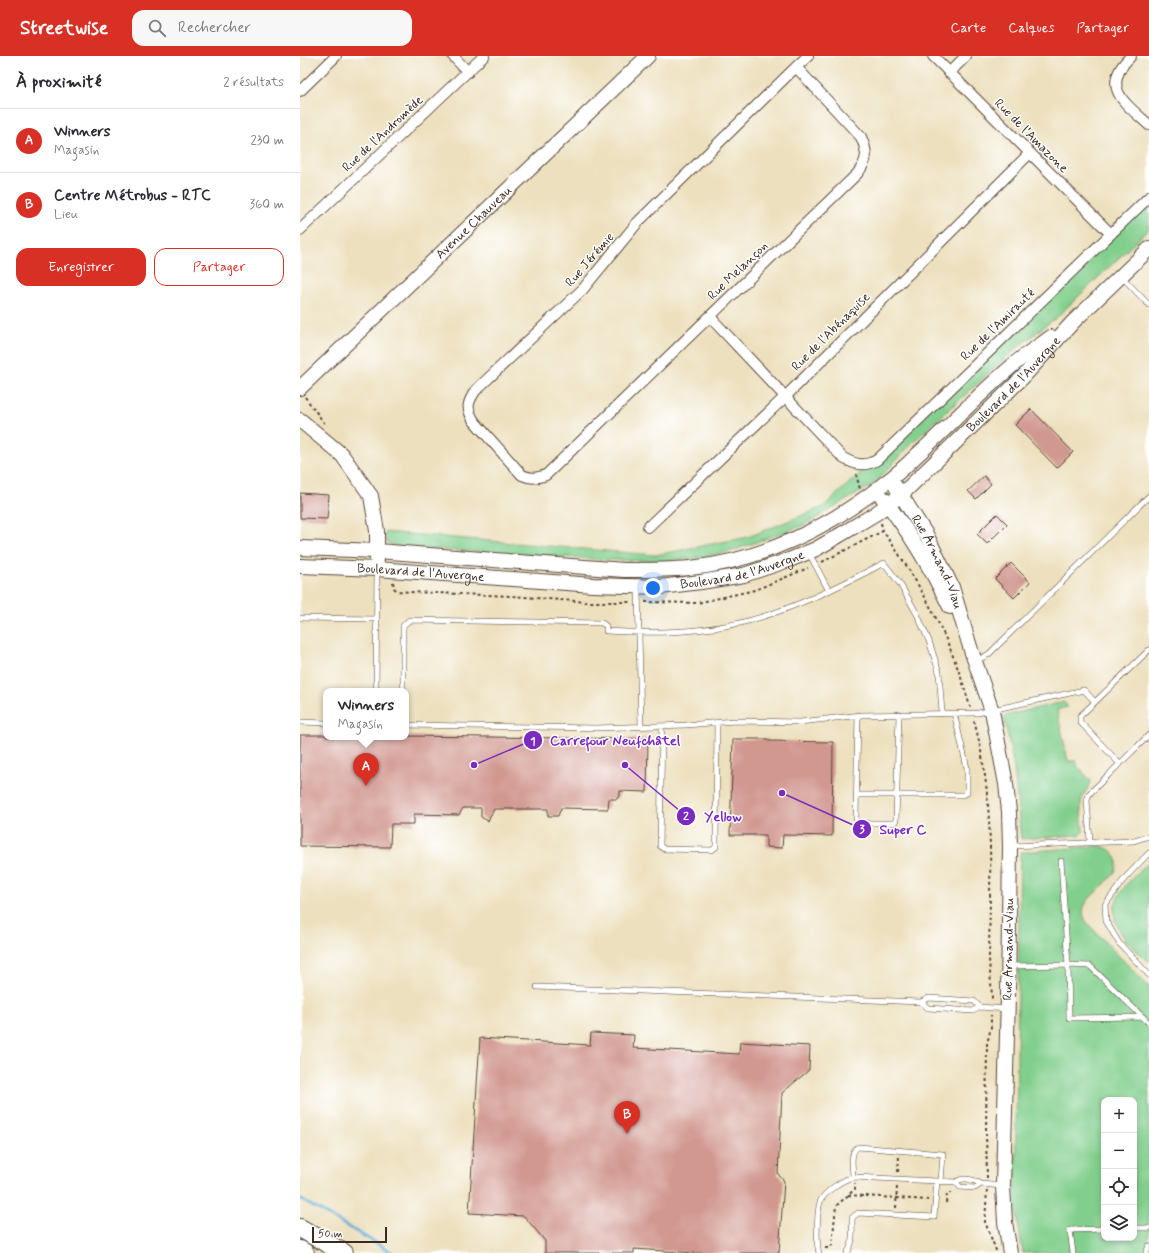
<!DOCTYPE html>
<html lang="fr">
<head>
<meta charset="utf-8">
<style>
  body { margin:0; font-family:Mynerve,sans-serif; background:#f7f7f7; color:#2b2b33 }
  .controls { position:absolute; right:12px; bottom:12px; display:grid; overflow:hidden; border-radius:8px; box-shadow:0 2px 6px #0003 }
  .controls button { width:36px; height:36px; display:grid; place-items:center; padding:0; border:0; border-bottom:1px solid #e1e1e2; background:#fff; color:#2b2b33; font:20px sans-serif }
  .scale { position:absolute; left:12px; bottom:10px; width:75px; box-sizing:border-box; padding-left:4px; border:2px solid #3b2a1e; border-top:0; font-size:11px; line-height:14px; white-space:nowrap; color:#3b2a1e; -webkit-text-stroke:3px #fff; paint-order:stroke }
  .you { position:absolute; left:353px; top:532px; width:14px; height:14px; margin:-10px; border:3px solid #fff; border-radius:50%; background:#1a73e8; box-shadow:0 0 0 6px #1a73e833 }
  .badge { display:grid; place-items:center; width:26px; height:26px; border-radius:50%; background:#d93025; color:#fff; font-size:13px; font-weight:700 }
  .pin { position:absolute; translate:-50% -33px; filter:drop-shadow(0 1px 2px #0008) }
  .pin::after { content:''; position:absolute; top:21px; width:14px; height:12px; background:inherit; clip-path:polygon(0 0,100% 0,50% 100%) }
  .popup { position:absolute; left:23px; top:632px; width:86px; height:52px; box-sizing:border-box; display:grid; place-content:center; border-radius:8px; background:#fff; filter:drop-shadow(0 1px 3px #0005); font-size:13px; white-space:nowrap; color:#7c7c81 }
  .popup b { font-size:15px; color:#2b2b33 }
  .popup::after { content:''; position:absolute; left:50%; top:100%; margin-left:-8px; border:8px solid transparent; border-top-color:#fff }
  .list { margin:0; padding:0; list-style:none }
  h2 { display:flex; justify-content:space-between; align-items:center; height:52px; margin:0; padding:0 16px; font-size:17px }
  h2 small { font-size:13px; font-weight:400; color:#7c7c81 }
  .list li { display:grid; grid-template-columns:26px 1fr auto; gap:12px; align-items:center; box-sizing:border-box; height:64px; padding:0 16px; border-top:1px solid #e1e1e2 }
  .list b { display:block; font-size:15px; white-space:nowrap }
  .list p { margin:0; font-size:13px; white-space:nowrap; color:#7c7c81 }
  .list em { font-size:13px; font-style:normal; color:#7c7c81 }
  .actions { display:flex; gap:8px; padding:12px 16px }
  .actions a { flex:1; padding:9px 0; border:1px solid #d93025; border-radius:12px; text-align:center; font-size:14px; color:#d93025 }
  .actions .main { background:#d93025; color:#fff }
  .icon { flex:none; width:22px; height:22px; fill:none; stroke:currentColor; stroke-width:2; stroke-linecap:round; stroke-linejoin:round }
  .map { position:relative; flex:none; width:849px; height:1197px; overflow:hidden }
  header { display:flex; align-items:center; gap:24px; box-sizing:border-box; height:56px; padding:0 20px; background:#d93025; color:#fff }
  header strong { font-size:19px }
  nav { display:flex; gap:22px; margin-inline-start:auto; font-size:14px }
  .search { width:280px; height:36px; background:#f7f7f7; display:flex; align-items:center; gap:10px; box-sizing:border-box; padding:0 14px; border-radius:12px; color:#7c7c81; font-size:15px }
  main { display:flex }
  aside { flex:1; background:#fff }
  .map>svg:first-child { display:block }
  .green { fill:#82cf8d; stroke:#5e7c56; fill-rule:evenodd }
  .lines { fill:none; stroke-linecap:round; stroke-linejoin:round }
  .stream { stroke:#60add9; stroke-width:3 }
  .building { fill:#d19890 }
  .lane-casing { stroke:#564536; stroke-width:6 }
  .street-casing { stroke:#564536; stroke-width:12 }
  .secondary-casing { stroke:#564536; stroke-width:16 }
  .highway-casing { stroke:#564536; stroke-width:20 }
  .path { stroke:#564536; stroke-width:2; stroke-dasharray:3 3; stroke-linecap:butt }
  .lane { stroke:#fff; stroke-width:5 }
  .street { stroke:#fff; stroke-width:10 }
  .secondary { stroke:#fff; stroke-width:14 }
  .highway { stroke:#fff; stroke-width:18 }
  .labels { text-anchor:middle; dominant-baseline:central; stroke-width:3; stroke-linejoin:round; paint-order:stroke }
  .street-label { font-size:13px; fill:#3b2a1e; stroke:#fff }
  .leader { fill:none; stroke:#7b2cbf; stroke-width:1.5 }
  .callout-dot { fill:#7b2cbf; stroke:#fff; stroke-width:1.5 }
  .mark-label { font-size:12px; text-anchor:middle; font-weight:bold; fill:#fff }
  .callout-label { font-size:14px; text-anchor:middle; font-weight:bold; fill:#7b2cbf; stroke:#fff; stroke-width:3; stroke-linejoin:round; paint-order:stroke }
</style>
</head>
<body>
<header>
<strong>Streetwise</strong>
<div class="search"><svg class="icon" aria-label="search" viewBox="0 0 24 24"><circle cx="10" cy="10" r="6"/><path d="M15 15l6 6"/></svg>Rechercher</div>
<nav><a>Carte</a><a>Calques</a><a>Partager</a></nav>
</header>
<main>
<aside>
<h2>À proximité<small>2 résultats</small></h2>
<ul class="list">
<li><span class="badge">A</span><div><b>Winners</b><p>Magasin</p></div><em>230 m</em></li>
<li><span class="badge">B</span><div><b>Centre Métrobus - RTC</b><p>Lieu</p></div><em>360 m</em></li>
</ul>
<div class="actions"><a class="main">Enregistrer</a><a>Partager</a></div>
</aside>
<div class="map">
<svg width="849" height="1197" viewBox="0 0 849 1197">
  <rect width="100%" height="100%" fill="#fff"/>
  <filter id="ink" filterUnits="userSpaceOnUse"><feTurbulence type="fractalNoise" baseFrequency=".025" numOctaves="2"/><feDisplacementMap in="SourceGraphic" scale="8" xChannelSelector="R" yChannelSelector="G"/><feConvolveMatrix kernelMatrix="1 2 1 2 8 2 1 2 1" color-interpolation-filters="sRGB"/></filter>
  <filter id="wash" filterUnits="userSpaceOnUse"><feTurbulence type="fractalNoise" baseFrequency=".012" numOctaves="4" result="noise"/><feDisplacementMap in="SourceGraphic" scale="16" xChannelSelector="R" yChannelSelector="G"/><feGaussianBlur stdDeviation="0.9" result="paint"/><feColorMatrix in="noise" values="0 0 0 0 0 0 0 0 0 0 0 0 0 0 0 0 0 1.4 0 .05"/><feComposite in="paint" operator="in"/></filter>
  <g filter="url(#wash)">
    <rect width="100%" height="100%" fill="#ede0be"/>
    <!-- green -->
    <path class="green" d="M849,141V173L757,261L719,290L614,385L574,428L504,469L432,495L399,502L357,505L310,504L98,491L86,486L85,476L355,499L448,481L523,451L570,408Z
      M762,646L765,647L767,651L757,654L768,705H776L778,711L791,725C790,731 783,737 781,746C780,755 783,766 783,776L780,779L721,783L714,712L704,660Z
      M798,790C806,791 812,794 816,801C824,820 792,834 785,849C781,856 784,863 789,869L849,931V1197H723L719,1174L715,1145L720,796ZM804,1044H834V1182H804Z
      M849,806V907C840,898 828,888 821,877C801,847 829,825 849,806Z"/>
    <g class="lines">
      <!-- stream -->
      <path class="stream" d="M0,1143L93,1197"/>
    </g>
    <g id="blocks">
      <!-- building -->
      <path class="building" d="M731,353L773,396L757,412L715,369Z
        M684,420L691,428L676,443L668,435Z
        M0,437L29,439L27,463L0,462Z
        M697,458L707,468L687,488L677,478Z
        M711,507L730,526L714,542L695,523Z
        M0,679H26V681L106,680L348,683L347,736L320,735V738L317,743H309L308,753L261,752L258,760H248V753H194L188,765L181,761V752H163L159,759L114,758V768H91L90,791L0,790Z
        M433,683H468V685L533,686L532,780L483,779L482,792L466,791V779H430Z
        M291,977L334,979L333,992L439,998L440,986L510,990L509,1014L482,1037L478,1118L484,1125L479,1197H394L334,1193V1197H245V1185L224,1160L169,1157L180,982L290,989Z"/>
    </g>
  </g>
  <g filter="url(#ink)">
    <use href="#blocks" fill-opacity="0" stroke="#564536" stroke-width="1"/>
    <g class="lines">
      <defs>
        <path id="lane" d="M822,221L849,249
          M509,497L529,535
          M338,531L341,670
          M0,562L77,563
          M676,605L689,598L849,440
          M76,635L77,514
          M103,635V570L109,564L302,567L306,570V575C353,578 402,577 448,565C496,552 540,530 584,507L600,528L617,558L629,585L639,616L642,657
          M795,646L780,660V666L820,708
          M558,659L556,763L558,767H594L596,764L599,658
          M0,666L26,667
          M106,669L296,672L386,669L435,665L500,666L562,659L678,657L784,634L795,646L849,594
          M362,670L360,790L364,793L412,794L416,791L417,667
          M556,739H663L667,737V712L654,657
          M790,786L787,744L789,738L849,679
          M711,790L834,785L849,780
          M849,797L825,822L805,849L806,865L819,887L849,919
          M761,805L768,909L769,962L843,961
          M709,910L768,909L790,910L849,967
          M237,931L621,946L629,942L674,945L680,951
          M621,946L628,952L673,955L680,951L707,953
          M553,1121C553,1112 549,1096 558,1091L643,1098L641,1126
          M656,1126L660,1131L675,1132L681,1128L702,1130
          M834,1172H849
          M519,1197C516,1188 517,1156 520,1146C524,1136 544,1122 555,1121L656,1126C663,1121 674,1123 681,1128
          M547,1197C554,1189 552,1172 552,1162L558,1157L634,1161L637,1125
          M773,1197L770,1174L804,1173
          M846,1197L849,1190"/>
        <path id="street" d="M153,0L168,16
          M633,0L811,178
          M831,0C799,31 825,47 849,69
          M496,11L561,81C568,97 568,104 557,118L246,419C237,422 231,423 222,419L174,365C166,352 167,347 176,334L283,233L338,166L496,11L508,0
          M649,17L666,0
          M0,35L36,0
          M0,174L184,0
          M410,261L543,402C556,409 564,411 577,404L849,141
          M348,471L486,340L730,97"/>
        <g id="secondary">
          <path id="s1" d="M0,332L348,0"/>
          <path d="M0,364L42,399L71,440L77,475V504"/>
          <path id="s2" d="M596,431L627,480L652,531L671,594L692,655L706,728L709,756L710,790L708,941L703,1130L705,1166L710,1197"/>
          <path d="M582,441C609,475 631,512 650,551"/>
          <path d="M0,492L77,495L324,514C346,514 368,514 390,512C461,505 530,471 585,427C596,419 607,409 617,399C649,370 679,338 712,310C724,299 738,291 751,281"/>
          <path id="s3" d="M0,510L77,513L293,529L360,531L401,526L444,519L489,504L516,493L540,479L575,458L601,439L723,321L773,266L849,193"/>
        </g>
        <path id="highway" d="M0,1172L44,1197
          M0,1194L5,1197"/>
      </defs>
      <!-- lane casing -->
      <use href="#lane" class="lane-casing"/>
      <!-- street casing -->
      <use href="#street" class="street-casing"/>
      <!-- secondary casing -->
      <use href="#secondary" class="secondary-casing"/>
      <!-- highway casing -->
      <use href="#highway" class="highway-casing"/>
      <!-- path -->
      <path class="path" d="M5,341L25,368
        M556,418L560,433
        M581,467L583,475C622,530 652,585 670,651
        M522,506L583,475
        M93,526L94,532L97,535L110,536L211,540L287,546H332
        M345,546L397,547L455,534L508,512
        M674,665C695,741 690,820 689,899C689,914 692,929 692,945
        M598,1116L599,1100
        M687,1122L686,1076L687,988L691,971V959
        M687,1134L685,1166L697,1197
        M548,1139L628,1144
        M646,1147L647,1137H655
        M596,1152L597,1130
        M525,1192H528L532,1189L536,1150L555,1133V1127"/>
      <!-- lane -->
      <use href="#lane" class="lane"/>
      <!-- street -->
      <use href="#street" class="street"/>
      <!-- secondary -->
      <use href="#secondary" class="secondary"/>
      <!-- highway -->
      <use href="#highway" class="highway"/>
    </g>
  </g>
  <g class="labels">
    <!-- street labels -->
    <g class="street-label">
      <text transform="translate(83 78) rotate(-43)">Rue de l'Andromède</text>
      <text transform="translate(731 80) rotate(45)">Rue de l'Amazone</text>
      <text stroke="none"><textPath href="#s1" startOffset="240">Avenue Chauveau</textPath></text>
      <text transform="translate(290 204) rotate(-49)">Rue Jérémie</text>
      <text transform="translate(438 215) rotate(-44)">Rue Melançon</text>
      <text transform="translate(698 269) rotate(-44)">Rue de l'Amirauté</text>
      <text transform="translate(531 276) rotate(-45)">Rue de l'Abénaquise</text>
      <text stroke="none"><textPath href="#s3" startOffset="781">Boulevard de l'Auvergne</textPath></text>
      <text stroke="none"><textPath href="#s2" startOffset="86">Rue Armand-Viau</textPath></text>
      <text stroke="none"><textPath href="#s3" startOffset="445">Boulevard de l'Auvergne</textPath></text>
      <text stroke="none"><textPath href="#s3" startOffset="121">Boulevard de l'Auvergne</textPath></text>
      <text transform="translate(709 893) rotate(-89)">Rue Armand-Viau</text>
    </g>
  </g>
  <!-- callouts -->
  <path class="leader" d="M174 709L233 684M325 709L386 760M482 737L562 773"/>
  <g class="callout-dot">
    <circle cx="174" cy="709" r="4"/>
    <circle cx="325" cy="709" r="4"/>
    <circle cx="482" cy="737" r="4"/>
    <circle cx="233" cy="684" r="10"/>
    <circle cx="386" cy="760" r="10"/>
    <circle cx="562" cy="773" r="10"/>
  </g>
  <g class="mark-label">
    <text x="233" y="689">1</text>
    <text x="386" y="764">2</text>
    <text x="562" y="777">3</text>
  </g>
  <g class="callout-label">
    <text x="315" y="689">Carrefour Neufchâtel</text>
    <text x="423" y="765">Yellow</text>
    <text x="603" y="778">Super C</text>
  </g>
</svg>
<div class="controls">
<button>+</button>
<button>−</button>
<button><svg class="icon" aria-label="locate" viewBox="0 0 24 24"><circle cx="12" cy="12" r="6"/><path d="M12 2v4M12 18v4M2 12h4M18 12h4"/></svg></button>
<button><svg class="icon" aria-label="layers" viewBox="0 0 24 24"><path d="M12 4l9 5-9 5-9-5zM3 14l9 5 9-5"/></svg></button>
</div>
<div class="scale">50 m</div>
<div class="you"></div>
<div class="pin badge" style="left:66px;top:730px">A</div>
<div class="popup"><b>Winners</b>Magasin</div>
<div class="pin badge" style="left:327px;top:1078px">B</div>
</div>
</main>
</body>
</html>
